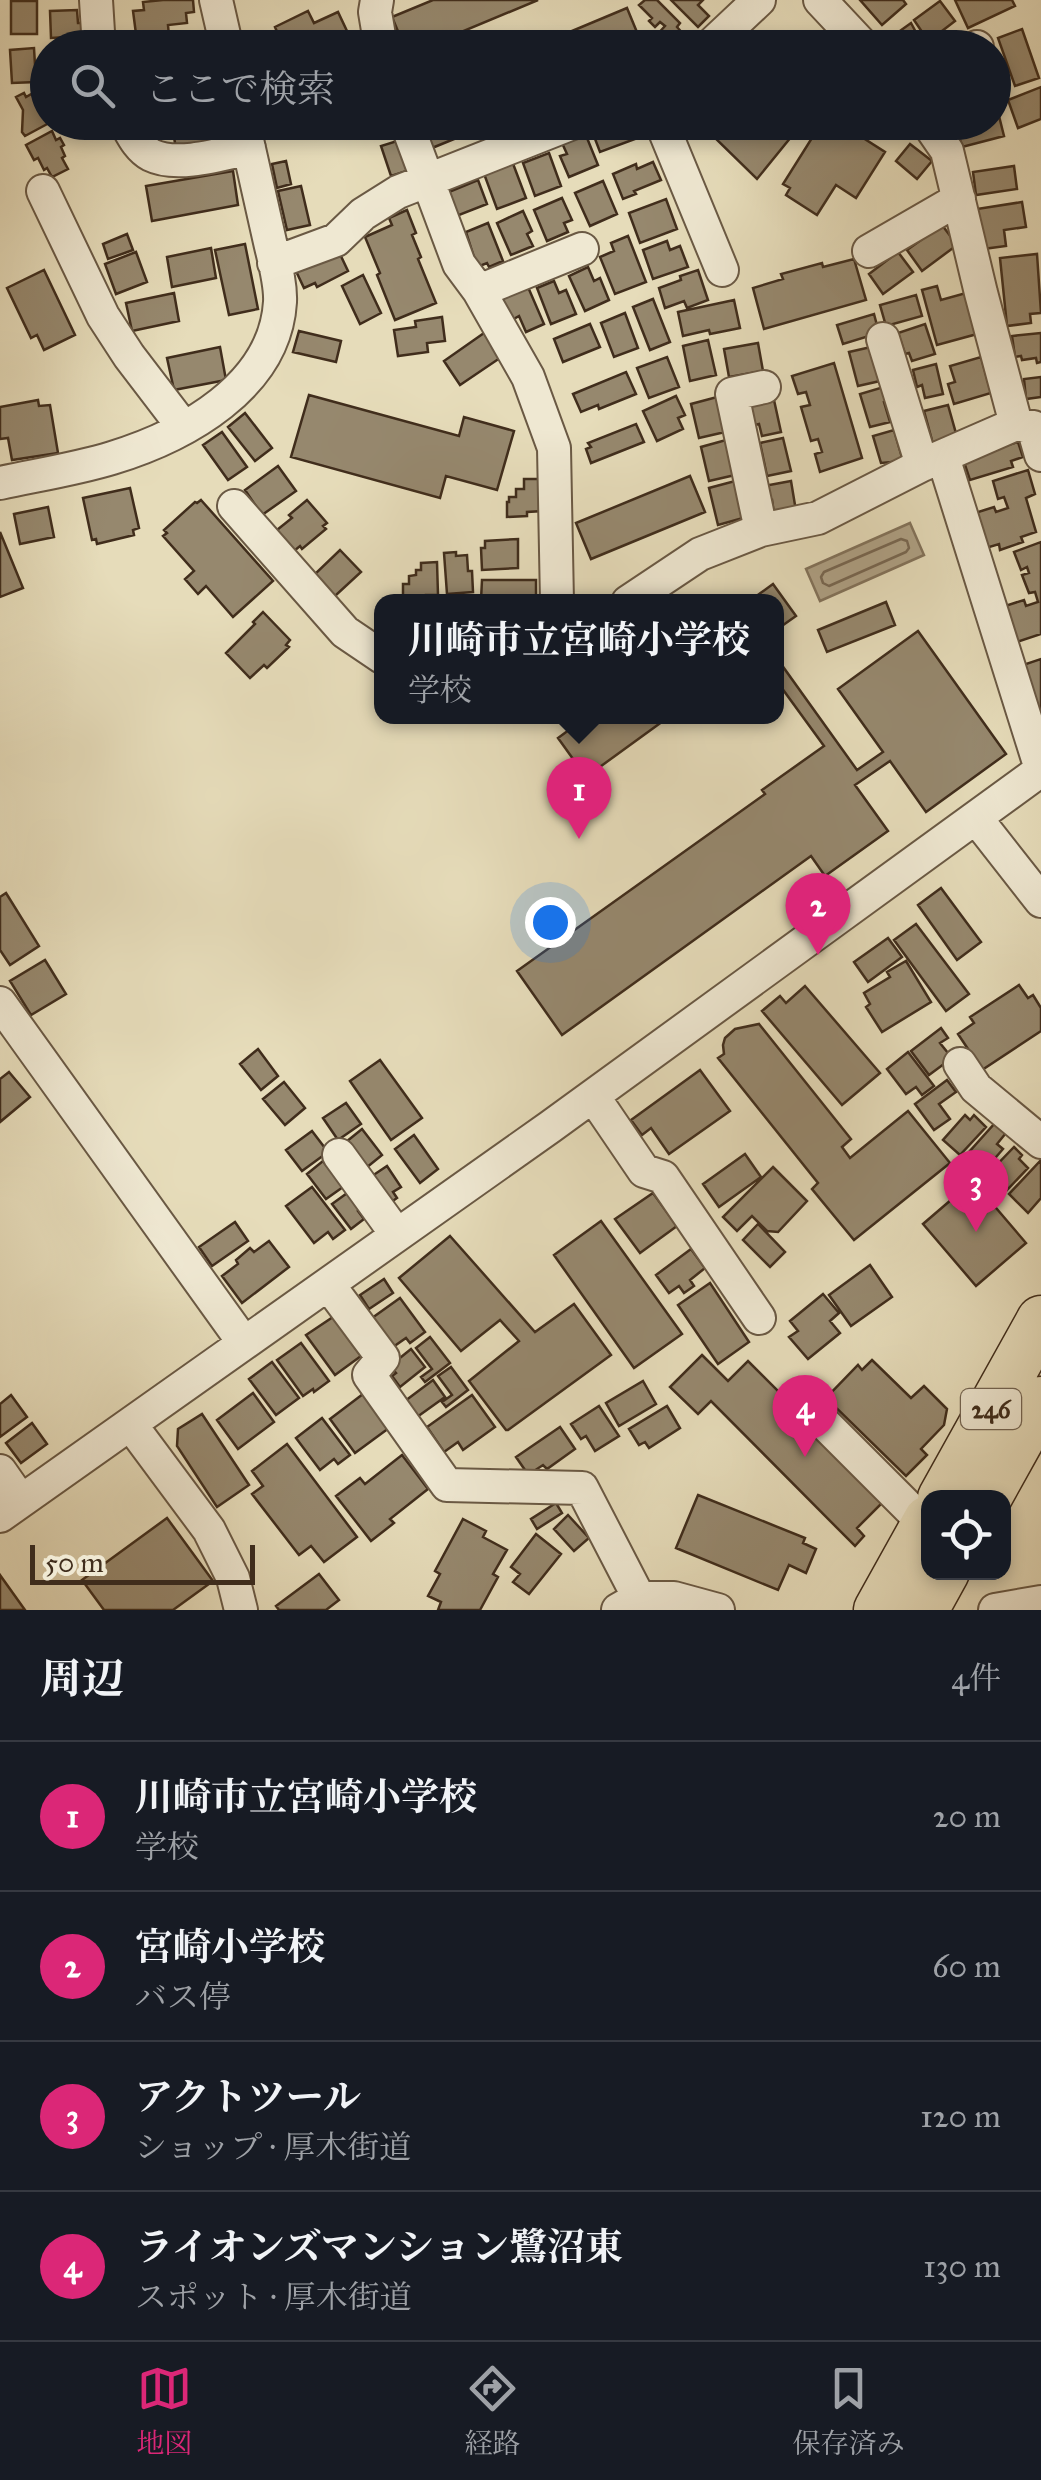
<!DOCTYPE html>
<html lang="ja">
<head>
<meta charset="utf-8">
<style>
  body { margin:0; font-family:"IM FELL Great Primer","Noto Serif JP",serif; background:#242831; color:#f1f3f6 }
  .controls { position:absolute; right:30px; bottom:30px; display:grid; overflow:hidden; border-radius:20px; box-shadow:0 5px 15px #0003 }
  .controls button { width:90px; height:90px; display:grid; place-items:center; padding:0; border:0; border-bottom:2px solid #363941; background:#171b24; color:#f1f3f6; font:50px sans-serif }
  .scale { position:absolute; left:30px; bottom:25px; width:225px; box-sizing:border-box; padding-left:10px; border:5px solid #402d1c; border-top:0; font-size:28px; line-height:35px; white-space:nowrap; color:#402d1c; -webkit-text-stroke:8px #efe8d2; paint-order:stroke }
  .you { position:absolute; left:550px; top:922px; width:35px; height:35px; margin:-25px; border:8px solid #fff; border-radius:50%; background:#1a73e8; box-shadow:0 0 0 15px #1a73e833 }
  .badge { display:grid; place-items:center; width:65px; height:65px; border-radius:50%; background:#db2777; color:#fff; font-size:32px; font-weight:700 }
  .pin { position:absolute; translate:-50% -82px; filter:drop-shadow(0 2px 5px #0008) }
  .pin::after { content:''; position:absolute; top:52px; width:35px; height:30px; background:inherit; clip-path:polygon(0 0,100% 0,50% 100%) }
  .popup { position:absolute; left:374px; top:594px; width:410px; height:130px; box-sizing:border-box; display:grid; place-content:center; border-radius:20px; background:#171b24; filter:drop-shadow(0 2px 8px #0005); font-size:32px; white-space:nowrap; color:#9ea1a6 }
  .popup b { font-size:38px; color:#f1f3f6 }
  .popup::after { content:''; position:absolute; left:50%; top:100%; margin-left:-20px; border:20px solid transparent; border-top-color:#171b24 }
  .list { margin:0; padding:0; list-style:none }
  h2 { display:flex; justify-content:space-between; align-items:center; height:130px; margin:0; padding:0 40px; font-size:42px }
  h2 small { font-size:32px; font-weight:400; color:#9ea1a6 }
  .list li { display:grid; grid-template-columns:65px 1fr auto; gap:30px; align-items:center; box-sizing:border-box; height:150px; padding:0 40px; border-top:2px solid #363941 }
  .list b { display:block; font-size:38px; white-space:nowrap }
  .list p { margin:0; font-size:32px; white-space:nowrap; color:#9ea1a6 }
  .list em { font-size:32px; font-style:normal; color:#9ea1a6 }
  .icon { flex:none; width:55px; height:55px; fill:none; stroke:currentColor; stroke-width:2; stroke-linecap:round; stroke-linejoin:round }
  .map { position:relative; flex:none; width:1041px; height:1610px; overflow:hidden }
  .search { position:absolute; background:#171b24; box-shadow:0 5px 15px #0003; left:30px; right:30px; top:30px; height:110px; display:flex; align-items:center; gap:25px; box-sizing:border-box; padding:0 35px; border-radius:55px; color:#9ea1a6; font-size:38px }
  .sheet { height:730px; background:#171b24 }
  nav { display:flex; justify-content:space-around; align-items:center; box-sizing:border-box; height:140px; border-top:2px solid #363941; background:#171b24; font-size:28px; color:#9ea1a6 }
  nav a { display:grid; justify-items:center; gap:5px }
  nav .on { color:#db2777 }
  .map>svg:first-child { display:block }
  .water { fill:#aea084; stroke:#82725a; stroke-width:2.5 }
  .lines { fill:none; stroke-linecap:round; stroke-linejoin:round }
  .shore { stroke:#776650; stroke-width:2.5 }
  .building { fill:#96886e; stroke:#402d1c; stroke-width:2.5 }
  .minor-casing { stroke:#6a5944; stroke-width:36 }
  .highway-casing { stroke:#402d1c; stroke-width:51 }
  .minor { stroke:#efe8d2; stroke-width:32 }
  .highway { stroke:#e6dcba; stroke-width:48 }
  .labels { text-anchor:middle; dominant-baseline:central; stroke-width:10; stroke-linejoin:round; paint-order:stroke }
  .shield { fill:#efe8d2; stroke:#746553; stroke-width:2.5 }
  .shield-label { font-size:25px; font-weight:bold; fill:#402d1c }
</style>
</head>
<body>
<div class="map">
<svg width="1041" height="1610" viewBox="0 0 1041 1610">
  <rect width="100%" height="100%" fill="#e6dcba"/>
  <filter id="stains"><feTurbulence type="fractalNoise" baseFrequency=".002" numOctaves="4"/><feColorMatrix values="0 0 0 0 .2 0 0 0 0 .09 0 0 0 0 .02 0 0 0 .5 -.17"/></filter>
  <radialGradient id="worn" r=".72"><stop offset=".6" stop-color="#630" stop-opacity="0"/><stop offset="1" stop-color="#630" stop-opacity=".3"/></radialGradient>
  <!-- water -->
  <path class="water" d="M910,523L924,555L820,601L806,569Z"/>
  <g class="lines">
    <!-- shore -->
    <path class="shore" d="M901,539L907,541L909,548L906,552L829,586L823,583L821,577L824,572Z"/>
  </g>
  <!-- building -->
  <path class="building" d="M163,0H193L194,12L186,13L187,23L168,25L169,36L148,38L146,32L136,34L133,11L144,10L143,2Z
    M433,0H538L423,48H405L392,17Z
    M645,0H657L680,23L677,27L685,36L674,48H668L656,36L665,26L660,22L655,27L649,21L652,18L639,5Z
    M671,0H703L698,5L709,16L698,27Z
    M860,0H903L906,4L882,25Z
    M955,0H1012L1015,6L968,28Z
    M11,1H37V34H11Z
    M940,1L955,21L942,31L948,39L933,48L914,20Z
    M627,8L641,42L629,48H579L572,31Z
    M77,10L78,23H82L83,36L51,38L50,11Z
    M308,11L314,23L338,12L355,48H298L293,37L282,43L275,27Z
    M911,23L919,38L913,43L916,48H881L879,46Z
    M1022,29L1039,78L1015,86L998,38Z
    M204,35L207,46L177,48L176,43Z
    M34,48L36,82L12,83L10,50Z
    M1041,87V119L1018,128L1008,100Z
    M35,92L37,95L42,92L48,103V122H51L25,136L22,132L23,110L16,97L24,93L26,97Z
    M999,116L1004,136L962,147L955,122H994V118Z
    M185,122H218L221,141L176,149L172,125Z
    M422,122H453L459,137L432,148Z
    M615,122H637L643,136L600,152L592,131Z
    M726,122H791L800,126L757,179L714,137Z
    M822,122H838L885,152L856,198L836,185L817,215L786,195L790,188L783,184Z
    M52,131L56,140L60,138L64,145L61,147L65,156L62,158L68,169L52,177L47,168L44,170L38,158L34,160L26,145Z
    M585,133L598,165L569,177L560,156L567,154L562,143Z
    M397,141L407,171L391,176L381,146Z
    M910,144L932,161L917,179L896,161Z
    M549,153L561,186L535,196L523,163Z
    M286,161L291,184L277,188L272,164Z
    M512,161L526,198L497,209L483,171Z
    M653,162L661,180L634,191L636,194L623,199L613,174L636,164L637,169Z
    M1014,166L1017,189L976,195L973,172Z
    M233,171L238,205L152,221L146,186Z
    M478,180L487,204L454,217L444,194Z
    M603,181L617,214L590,226L575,193Z
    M301,186L310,225L287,230L278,191Z
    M562,198L572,220L564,223L568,232L547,241L534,210Z
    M666,199L677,229L640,243L629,213Z
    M1022,202L1026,227L1004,230L1006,246L983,249L977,209Z
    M407,210L416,233L412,235L421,257L418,259L436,303L395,320L377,275L380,273L365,237L392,225L389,218Z
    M523,211L532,231L527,234L533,246L511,255L497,223Z
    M488,223L503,261L489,267L487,263L477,267L466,232Z
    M942,225L957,245L922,271L907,250Z
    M127,234L133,250L108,259L103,244Z
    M628,236L646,282L615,294L600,257L614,251L611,243Z
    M667,241L670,250L680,246L688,267L653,279L643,250Z
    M245,244L258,309L229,315L215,250Z
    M211,248L216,278L172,287L167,257Z
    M136,252L147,282L116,294L105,264Z
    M339,252L348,271L317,287L315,283L304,288L295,269Z
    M898,252L913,272L883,294L869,274Z
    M1037,254L1041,313L1030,314L1031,323L1007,326L1000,258Z
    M854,259L866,300L764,329L753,288L783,279L781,274L822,263L823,267Z
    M588,267L594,281L600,278L609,300L585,311L569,276Z
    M44,270L75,335L44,350L37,335L31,338L7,288Z
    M698,270L708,300L687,308L684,301L665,308L659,288L681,280L680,276Z
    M363,275L381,313L360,324L342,286Z
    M554,281L559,293L566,290L576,314L551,324L537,288Z
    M937,286L941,300L966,293L977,334L937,345L922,290Z
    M528,287L544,324L526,332L519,316L512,320L502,298Z
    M174,293L179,321L132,331L126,303Z
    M916,295L922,316L886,326L880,305Z
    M653,299L670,342L650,350L633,307Z
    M734,300L740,328L710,334L709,330L683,336L678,312Z
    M625,313L638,348L614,357L601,323Z
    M874,314L879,333L843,344L837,325Z
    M442,317L445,341L427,343L428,352L398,356L394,330L416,327L415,321Z
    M590,324L600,347L563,362L554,339Z
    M925,324L935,354L912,361L909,353L905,354L898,333Z
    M299,331L341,341L336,362L293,352Z
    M484,333L500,358L460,385L444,361Z
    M1041,333V362L1037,363L1036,358L1022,360L1021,356L1015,357L1012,336Z
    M708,340L716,375L690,381L683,346Z
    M758,343L763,371L729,377L724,349Z
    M220,347L226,380L174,390L167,358Z
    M871,347L880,381L858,386L849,352Z
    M667,357L679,387L649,398L637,368Z
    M981,357L991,393L954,404L948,384L955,382L950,366Z
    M834,363L862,458L820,472L815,454L822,452L818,439L811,441L801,407L810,405L806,392L798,394L792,376Z
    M936,364L943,394L925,398L922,385L917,387L913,370Z
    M626,372L636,394L599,409L598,405L581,412L573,394Z
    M1041,377V397L1026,399L1024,379Z
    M887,386L891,400L884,402L890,422L870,427L860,394Z
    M309,395L459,436L464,417L514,431L497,490L446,476L440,498L291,457Z
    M676,396L685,415L678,418L683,429L657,441L643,411Z
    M717,397L725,432L699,438L691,404Z
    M38,400L39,406L50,405L58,453L12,460L8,438L0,439V407Z
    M774,400L781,432L762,436L759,424L751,426L747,406Z
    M948,405L957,437L933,444L924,411Z
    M245,413L272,448L255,461L228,427Z
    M636,424L644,442L591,463L586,449L591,447L588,443Z
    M894,430L903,461L881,463L873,436Z
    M222,432L247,467L228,480L203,445Z
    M783,438L791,471L767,476L760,443Z
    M726,440L735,475L709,481L701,447Z
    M1018,442L1023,457L1011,461L1013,467L970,480L963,459Z
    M278,466L296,491L262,515L245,490Z
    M1028,470L1035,494L1026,498L1036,532L1021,537L1023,542L1000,550L999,544L986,548L975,513L994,507L996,512L1008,508L1004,497L998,499L993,481Z
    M690,476L705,512L591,559L576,523Z
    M524,479H542L543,511L527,512V516L507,517V502H509V497H516V489H524Z
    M735,481L743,518L718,525L709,488Z
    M791,481L796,511L774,515L772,500L767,501L764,486Z
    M130,488L139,528L133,530L134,535L97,544L96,539L92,540L83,498Z
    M201,500L273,581L233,617L206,586L198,594L185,579L194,571L163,536L167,533L164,530L195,502L197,503Z
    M307,500L327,523L323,526L326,529L302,549L300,546L294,551L277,530L292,518L289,515Z
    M48,507L54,537L20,544L14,514Z
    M0,532L23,588L0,597Z
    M518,539V568L482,570L481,548H485V541Z
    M1041,542V634L1017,642L1005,606L1024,600L1026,606L1038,602L1035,592L1029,593L1022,575L1029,573L1027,567L1021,570L1014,552Z
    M340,550L361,572L335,596L315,574Z
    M456,552V556L467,555L468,571H472L473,592L447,594L444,553Z
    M437,562L438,595H426V598L403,599V584H409V576L416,575V570H421V563Z
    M482,580H536V600H481Z
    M773,584L796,616L776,630V602H748Z
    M886,602L895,625L827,652L818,630Z
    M263,612L290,640L286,645L289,647L267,668L264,665L250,678L226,653L255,624L253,622Z
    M918,631L1006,754L926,812L890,761L855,785L888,831L825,876L811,856L562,1035L517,971L765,794L762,790L824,746L776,680V657L857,770L883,752L838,689Z
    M1041,659V723L1020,666Z
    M588,716H670L586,777L558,738Z
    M941,888L981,942L957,960L918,905Z
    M6,893L39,946L10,965L0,950V897Z
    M916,924L969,994L946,1011L894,940Z
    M888,938L902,957L868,982L854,962Z
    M45,960L66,994L31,1015L10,981Z
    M906,961L931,1002L882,1032L866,1007L870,1004L864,993L890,977L887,972Z
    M1019,985L1028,998L1033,995L1041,1008V1031L982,1070L958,1034L974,1023L970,1017Z
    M805,986L880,1073L842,1105L762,1011L780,996L786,1003Z
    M759,1024L851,1139L842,1147L850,1158L908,1111L950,1163L854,1240L812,1189L818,1183L718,1058L724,1054L723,1045L725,1038L735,1029Z
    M941,1028L948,1038L940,1043L952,1058L929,1075L911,1051Z
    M258,1049L278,1076L261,1090L240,1064Z
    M908,1052L934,1086L922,1095L916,1087L906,1094L887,1069Z
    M380,1060L422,1118L391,1140L350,1081Z
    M700,1070L730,1111L669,1154L651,1128L642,1135L631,1120Z
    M9,1072L30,1097L0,1122V1079Z
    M947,1080L956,1092L939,1104L950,1119L934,1130L915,1104Z
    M284,1082L305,1108L285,1125L263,1099Z
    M346,1103L361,1124L338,1140L323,1118Z
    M965,1115L970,1120L974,1115L986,1127L960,1155L943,1140Z
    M995,1123L1006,1133L997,1144L1003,1149L983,1172L973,1163L969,1168L961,1161Z
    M362,1129L382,1155L366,1168L346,1142Z
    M312,1131L328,1152L302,1171L286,1150Z
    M414,1135L438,1169L420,1183L395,1149Z
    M1014,1147L1022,1155L1019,1159L1028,1168L1007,1190L989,1173Z
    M745,1154L761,1177L719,1207L703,1184Z
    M1041,1160V1198L1028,1213L1009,1194Z
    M323,1161L343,1187L326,1199L307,1174Z
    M387,1166L401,1187L393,1192L397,1198L387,1205L369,1178Z
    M773,1167L807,1201L778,1232L767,1231L752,1216L737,1231L723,1217Z
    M973,1181L1026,1243L976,1286L923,1224Z
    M312,1187L345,1230L333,1239L328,1232L314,1243L286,1206Z
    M350,1191L362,1208L358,1211L364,1219L351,1229L332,1204Z
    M653,1193L677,1226L640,1253L615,1219Z
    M601,1221L682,1334L634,1368L554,1255Z
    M235,1222L248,1241L212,1266L199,1247Z
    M758,1224L785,1252L770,1267L743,1240Z
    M450,1236L535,1332L574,1304L611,1355L508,1430H506L469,1381L519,1341L500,1320L461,1351L399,1278Z
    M269,1241L289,1267L242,1303L222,1276L238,1264L236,1260L250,1248L254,1252Z
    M691,1249L705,1268L690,1280L694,1286L684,1293L679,1286L669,1293L656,1275Z
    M870,1265L892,1297L851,1326L829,1295Z
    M384,1279L393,1293L369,1309L360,1295Z
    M710,1283L749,1342L718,1364L678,1305Z
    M823,1294L839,1313L830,1321L840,1333L808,1359L789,1337L798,1331L790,1321Z
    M400,1298L425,1332L410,1343L406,1338L393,1347L372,1318Z
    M333,1317L361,1356L335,1375L306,1335Z
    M430,1337L450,1363L425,1382L421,1377L432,1369L416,1348Z
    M301,1343L329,1381L314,1392L313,1389L303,1396L277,1360Z
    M411,1349L425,1367L400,1387L392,1376L396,1373L390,1366Z
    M702,1355L728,1381L748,1361L886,1499L857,1528L864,1536L855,1546L711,1401L698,1414L670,1387Z
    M872,1360L911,1398L924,1386L947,1409L944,1425L921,1449L927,1455L906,1476L826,1398L858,1365L862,1370Z
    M272,1362L299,1398L276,1415L249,1379Z
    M451,1367L468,1390L446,1407L442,1402L452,1395L438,1376Z
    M433,1380L445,1397L417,1417L405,1401Z
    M643,1381L656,1404L619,1426L606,1403Z
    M253,1393L274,1422L238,1449L217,1420Z
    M363,1394L389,1428L355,1453L330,1419Z
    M11,1395L27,1417L0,1437V1404Z
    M472,1395L495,1427L463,1450L458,1442L444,1452L427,1427Z
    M599,1406L619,1436L595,1451L586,1436L581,1439L571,1424Z
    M667,1406L680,1428L649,1448L645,1442L639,1445L629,1429Z
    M202,1414L249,1485L217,1507L177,1446L178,1429Z
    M322,1418L350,1455L338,1464L334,1459L320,1470L296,1438Z
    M32,1423L47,1444L21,1463L6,1443Z
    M560,1427L575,1449L547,1469L543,1465L534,1471L525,1470L516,1457Z
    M287,1444L357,1537L324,1562L311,1546L299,1555L252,1494L263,1486L252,1471Z
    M402,1455L428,1489L390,1519L394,1523L371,1541L336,1496L360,1478L365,1484Z
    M698,1495L805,1538L803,1543L816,1549L806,1573L789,1565L778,1590L676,1548Z
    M556,1503L562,1513L537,1529L531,1519Z
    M568,1515L589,1538L574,1551L554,1529Z
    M167,1518L213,1581L173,1610H104L82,1580Z
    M463,1519L486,1531L483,1537L507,1550L493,1574L498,1577L480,1610H438L441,1602L428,1596L440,1574L435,1571Z
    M536,1534L561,1554L529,1594L513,1582L520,1574L511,1567Z
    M319,1574L339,1600L326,1610H279L276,1606Z
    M0,1575L25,1610H0Z"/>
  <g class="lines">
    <defs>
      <path id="minor" d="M96,0L99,48
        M216,0L227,48
        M377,0L375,12L381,48
        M820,0L865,48
        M708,48L759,0
        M976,48L977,47
        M125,122C132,134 138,148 151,155C177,168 222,154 249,148
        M406,122L459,264L479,291L528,377L554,448L557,602
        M661,122L722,270
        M927,122L947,151L981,293L1016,424
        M43,191L103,316L129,356L184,428
        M869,251L959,199
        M274,263L336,240L363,214L398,192L575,122
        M479,291L582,249
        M883,339L922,465
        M943,457L1041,769
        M0,483C37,475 76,469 112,458C184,436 275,387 280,302C281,283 274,260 270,242C261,202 252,162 243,122
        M234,506L345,632L382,657
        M761,530L732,394L764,387
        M628,602L700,554L761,530L818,518L922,465L1016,424L1033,427L1041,455
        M976,818L1041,901
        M0,1003L244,1343
        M960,1064L976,1088L1041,1142
        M593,1096L644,1171L663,1177L759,1318
        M339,1155L397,1235
        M328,1284L383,1358L369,1375L447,1485L582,1488L639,1598
        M801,1400L926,1525
        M131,1425L209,1530L233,1578L241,1610
        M0,1471L21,1501
        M0,1516L550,1127L1041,770
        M618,1610L639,1598H674L718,1610
        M995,1610L1041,1602"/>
      <path id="highway" d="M942,1498L1041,1320
        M987,1498L1041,1401
        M878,1610L928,1520
        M924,1610L945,1572"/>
    </defs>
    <!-- minor casing -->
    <use href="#minor" class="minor-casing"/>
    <!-- highway casing -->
    <use href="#highway" class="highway-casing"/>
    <!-- minor -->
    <use href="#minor" class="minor"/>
    <!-- highway -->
    <use href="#highway" class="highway"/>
  </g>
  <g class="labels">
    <!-- shield labels -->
    <rect class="shield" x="961" y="1389" width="60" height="40" rx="8"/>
    <g class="shield-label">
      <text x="991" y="1409">246</text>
    </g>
  </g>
  <rect width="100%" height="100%" filter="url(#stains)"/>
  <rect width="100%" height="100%" fill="url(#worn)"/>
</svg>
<div class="controls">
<button><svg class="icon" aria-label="locate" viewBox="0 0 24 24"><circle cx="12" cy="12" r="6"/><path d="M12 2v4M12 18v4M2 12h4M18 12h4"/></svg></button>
</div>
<div class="scale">50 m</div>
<div class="you"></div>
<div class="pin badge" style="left:579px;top:839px">1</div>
<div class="popup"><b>川崎市立宮崎小学校</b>学校</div>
<div class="pin badge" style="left:818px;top:955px">2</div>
<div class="pin badge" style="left:976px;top:1232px">3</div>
<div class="pin badge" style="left:805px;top:1457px">4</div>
<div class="search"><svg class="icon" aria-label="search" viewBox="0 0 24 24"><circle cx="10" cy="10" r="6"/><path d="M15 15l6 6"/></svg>ここで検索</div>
</div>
<section class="sheet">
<h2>周辺<small>4件</small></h2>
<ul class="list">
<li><span class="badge">1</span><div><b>川崎市立宮崎小学校</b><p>学校</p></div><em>20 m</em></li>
<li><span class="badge">2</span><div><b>宮崎小学校</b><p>バス停</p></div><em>60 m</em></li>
<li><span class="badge">3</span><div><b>アクトツール</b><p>ショップ · 厚木街道</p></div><em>120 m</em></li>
<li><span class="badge">4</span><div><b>ライオンズマンション鷺沼東</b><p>スポット · 厚木街道</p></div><em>130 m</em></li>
</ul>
</section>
<nav>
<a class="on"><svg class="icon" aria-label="map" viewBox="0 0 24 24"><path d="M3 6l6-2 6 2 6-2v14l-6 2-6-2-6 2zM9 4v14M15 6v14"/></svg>地図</a>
<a><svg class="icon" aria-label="directions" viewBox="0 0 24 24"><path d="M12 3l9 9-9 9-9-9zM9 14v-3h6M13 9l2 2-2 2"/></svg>経路</a>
<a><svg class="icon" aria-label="saved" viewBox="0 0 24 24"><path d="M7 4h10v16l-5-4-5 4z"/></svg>保存済み</a>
</nav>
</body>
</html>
